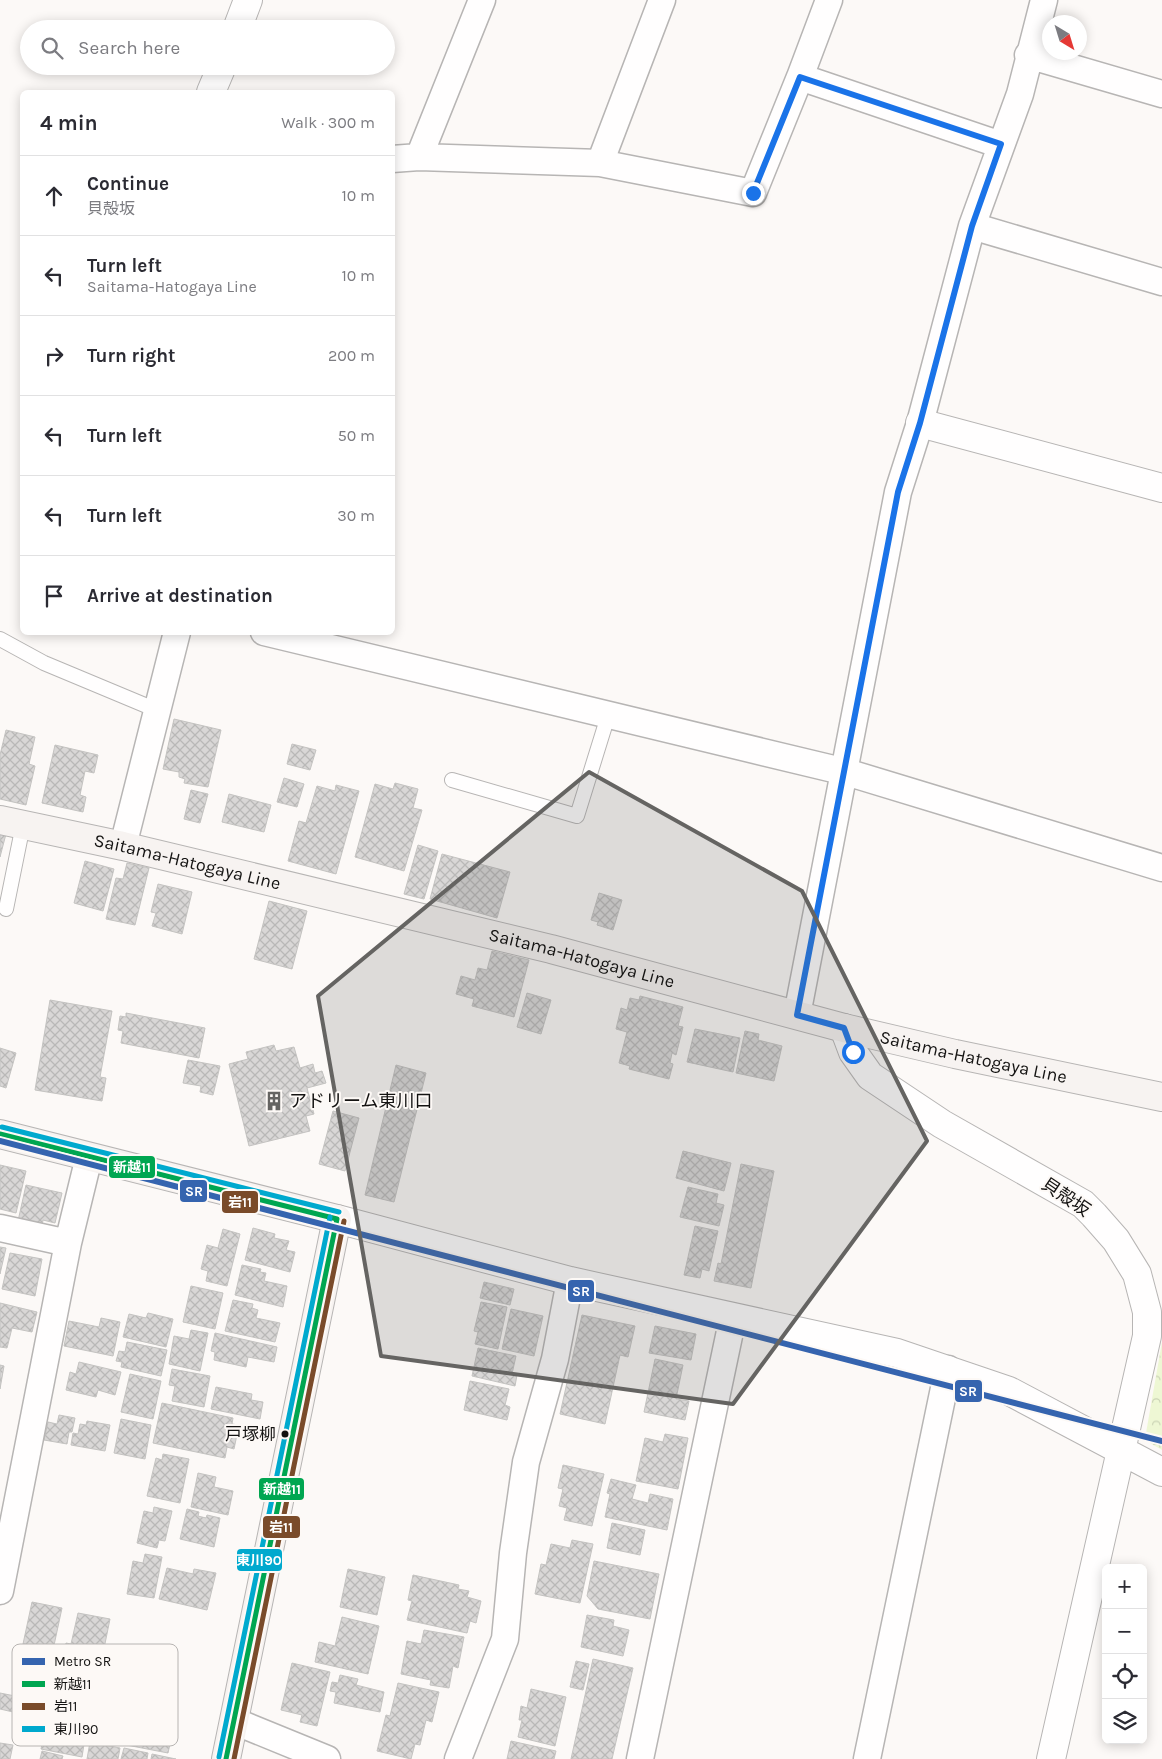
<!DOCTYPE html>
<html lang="en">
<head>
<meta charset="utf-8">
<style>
  body { margin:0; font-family:Karla,"Noto Sans JP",sans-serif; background:#f2f2f3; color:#2b2b33 }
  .controls { position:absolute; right:15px; bottom:15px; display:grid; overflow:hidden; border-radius:8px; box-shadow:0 2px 12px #0003 }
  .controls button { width:45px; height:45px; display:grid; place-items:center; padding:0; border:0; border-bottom:1px solid #e1e1e2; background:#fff; color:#2b2b33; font:25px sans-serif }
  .compass { position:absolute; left:1042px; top:15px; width:45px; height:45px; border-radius:50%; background:#fff; box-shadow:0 2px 12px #0003; rotate:142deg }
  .stop { position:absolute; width:15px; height:15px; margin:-11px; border:4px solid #1a73e8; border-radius:50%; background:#fff }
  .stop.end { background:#1a73e8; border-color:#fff; box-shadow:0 1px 5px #0008 }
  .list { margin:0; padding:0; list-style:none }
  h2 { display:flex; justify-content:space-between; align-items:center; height:65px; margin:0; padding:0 20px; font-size:21px }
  h2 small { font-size:16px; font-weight:400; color:#7c7c81 }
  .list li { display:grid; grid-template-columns:32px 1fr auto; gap:15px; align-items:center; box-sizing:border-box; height:80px; padding:0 20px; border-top:1px solid #e1e1e2 }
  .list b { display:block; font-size:19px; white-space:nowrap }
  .list p { margin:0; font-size:16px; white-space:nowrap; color:#7c7c81 }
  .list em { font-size:16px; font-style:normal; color:#7c7c81 }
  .icon { flex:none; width:28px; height:28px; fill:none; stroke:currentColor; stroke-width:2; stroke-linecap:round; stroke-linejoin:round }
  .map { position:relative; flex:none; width:1162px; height:1759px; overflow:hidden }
  .search { position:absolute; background:#fff; box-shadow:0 2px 12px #0003; left:20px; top:20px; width:375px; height:55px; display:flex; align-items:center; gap:12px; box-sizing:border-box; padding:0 18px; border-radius:28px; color:#7c7c81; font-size:19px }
  .panel { position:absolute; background:#fff; box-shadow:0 2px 12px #0003; left:20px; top:90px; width:375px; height:545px; border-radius:8px }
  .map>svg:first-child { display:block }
  .forest { fill:url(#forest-crowns) }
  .building { fill:url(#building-cross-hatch); stroke:#c4c3c1; fill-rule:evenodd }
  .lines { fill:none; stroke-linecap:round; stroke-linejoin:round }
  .service-casing { stroke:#b7b5b4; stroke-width:16 }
  .minor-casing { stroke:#b7b5b4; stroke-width:29 }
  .tertiary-casing { stroke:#b7b5b4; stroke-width:30 }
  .secondary-casing { stroke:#b7b5b4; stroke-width:30 }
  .service { stroke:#fffefe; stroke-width:14 }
  .minor { stroke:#fffefe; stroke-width:26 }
  .tertiary { stroke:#fffefe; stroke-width:28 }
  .secondary { stroke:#f7f3f1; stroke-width:28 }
  .bus-1-casing { stroke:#fdf9f6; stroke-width:9 }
  .bus-2-casing { stroke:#fdf9f6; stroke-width:9 }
  .bus-3-casing { stroke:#fdf9f6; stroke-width:9 }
  .bus-1 { stroke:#00a651; stroke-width:5 }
  .bus-2 { stroke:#7a4b2a; stroke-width:5 }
  .bus-3 { stroke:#00a9ce; stroke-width:5 }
  .metro-1-casing { stroke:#fdf9f6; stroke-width:10 }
  .metro-1 { stroke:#3564af; stroke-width:6 }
  .route { stroke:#1a73e8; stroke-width:6 }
  .marked { fill:#656462; fill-opacity:0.2; stroke:#656462; stroke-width:4; stroke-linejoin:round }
  .bus-dot { fill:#141312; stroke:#fdf9f6; stroke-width:2 }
  .labels { text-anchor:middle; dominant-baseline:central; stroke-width:4; stroke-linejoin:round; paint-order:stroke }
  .bus-label { font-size:17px; fill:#141312; stroke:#fdf9f6; text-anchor:end }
  .street-label { font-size:18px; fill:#141312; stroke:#fdf9f6 }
  .poi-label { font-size:18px; fill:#141312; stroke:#fdf9f6; text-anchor:start }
  .key { fill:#fdf9f6; stroke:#b7b4b2; stroke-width:1 }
  .key-label { font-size:14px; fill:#141312 }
  .line-badge { stroke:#fdf9f6; stroke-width:2 }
  .badge-label { font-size:14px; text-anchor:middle; font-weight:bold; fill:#fff }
</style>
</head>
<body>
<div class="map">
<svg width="1162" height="1759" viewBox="0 0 1162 1759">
  <defs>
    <pattern id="forest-crowns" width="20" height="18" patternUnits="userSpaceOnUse" patternTransform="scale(1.25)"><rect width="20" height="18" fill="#eef7d4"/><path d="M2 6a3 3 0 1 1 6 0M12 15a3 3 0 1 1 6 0" fill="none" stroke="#cbd3b5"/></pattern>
    <pattern id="building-cross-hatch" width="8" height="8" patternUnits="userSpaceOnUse" patternTransform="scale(1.25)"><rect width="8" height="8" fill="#d9d7d6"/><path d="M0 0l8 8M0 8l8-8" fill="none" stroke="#b9b8b7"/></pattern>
  </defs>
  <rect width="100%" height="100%" fill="#fcf9f7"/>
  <!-- forest -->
  <path class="forest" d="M1162,1342V1450L1150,1443L1146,1433Z"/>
  <!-- building -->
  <path class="building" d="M174,719L221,730L208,787L184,783L185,779L179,777V772L163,769Z
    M6,730L35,737L29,764L35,766L26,805L0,799V755Z
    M292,744L316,750L310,770L287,764Z
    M55,745L98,755L94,773L85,771L80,795L86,797L83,812L42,803Z
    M284,778L304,784L297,807L277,802Z
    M395,783L418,789L413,808L422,810L404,871L355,857L375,784L393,789Z
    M336,785L359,791L336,874L288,861L299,821L306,823L317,786L335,791Z
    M191,790L208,794L200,823L184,819Z
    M229,794L271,805L264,832L222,822Z
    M0,833L6,834L0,857Z
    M418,845L438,851L424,899L404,894Z
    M442,854L510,872L497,918L430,899Z
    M85,861L114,869L103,911L74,903Z
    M127,863L149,868L135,925L106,919L116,878L123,879Z
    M158,884L192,892L182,934L152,926L156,913L151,912Z
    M599,893L622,900L613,930L597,925L598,922L591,920Z
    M269,901L307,911L292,969L254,959Z
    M492,951L529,960L514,1017L472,1006L474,999L456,994L461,976L475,980L478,968L487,970Z
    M527,993L551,1000L541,1034L517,1027Z
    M640,996L683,1007L678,1026L683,1027L676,1055L672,1053L670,1063L673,1064L669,1079L629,1069L630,1066L619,1063L627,1032L616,1029L621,1008L627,1010L630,998L639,1000Z
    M50,1000L112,1011L100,1077L106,1078L102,1101L35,1090Z
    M126,1013L205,1028L199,1058L121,1043L123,1031L118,1030L120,1016L126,1017Z
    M695,1029L740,1038L733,1072L687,1062Z
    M745,1031L759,1034L758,1040L782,1046L774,1081L736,1073Z
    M274,1045L276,1051L294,1047L300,1068L313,1064L315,1073L322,1071L326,1083L307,1088L314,1114L306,1116L310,1131L249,1146L229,1064L248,1059L246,1052Z
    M0,1048L16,1053L6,1088L0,1086Z
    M188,1060L220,1066L213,1095L200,1092L201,1086L183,1083Z
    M396,1065L426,1073L394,1202L365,1195Z
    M333,1111L359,1118L345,1171L319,1164Z
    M683,1151L731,1163L724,1191L676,1178Z
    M741,1164L774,1171L751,1288L714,1281L718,1263L721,1264Z
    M0,1165L26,1171L16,1213L0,1209Z
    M26,1185L62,1193L55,1223L43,1220L42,1226L18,1221Z
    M688,1187L718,1194L716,1203L724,1205L719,1226L680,1217Z
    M695,1226L718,1231L709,1271L702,1269L700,1278L684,1275Z
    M253,1228L275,1234L274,1238L289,1241L286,1250L295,1252L290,1272L245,1260Z
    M223,1229L240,1234L227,1286L206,1281L208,1271L201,1269L207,1245L218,1248Z
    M0,1247L6,1248L0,1274Z
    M10,1253L42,1259L35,1296L2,1289Z
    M242,1265L261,1269L260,1272L266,1273L264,1281L287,1286L283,1307L235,1295Z
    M484,1282L514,1289L510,1305L480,1298Z
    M191,1286L223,1293L215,1329L183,1322Z
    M233,1300L253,1304L252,1308L258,1310L256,1318L280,1323L275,1342L225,1331Z
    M481,1302L507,1307L498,1349L475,1344L478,1332L474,1331Z
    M0,1303L37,1312L32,1332L12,1328L7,1348L0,1347Z
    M511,1309L543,1316L534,1356L502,1349Z
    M148,1313L173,1319L166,1347L123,1337L129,1314L146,1318Z
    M582,1315L635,1326L628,1357L620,1355L605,1424L560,1414Z
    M101,1318L120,1322L113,1356L64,1346L69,1321L99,1327Z
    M655,1326L696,1334L691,1360L649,1353Z
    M191,1330L208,1333L200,1371L169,1364L174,1336L189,1339Z
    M215,1333L277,1347L274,1362L248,1357L246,1367L214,1360L215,1352L211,1351Z
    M127,1342L167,1350L161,1376L121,1367L122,1362L116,1361L119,1351L125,1352Z
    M478,1348L516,1356L512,1374L517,1375L515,1386L472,1376Z
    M655,1359L683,1365L676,1399L689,1401L685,1420L644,1412Z
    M79,1362L121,1372L115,1395L98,1390L96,1397L66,1390L70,1372L76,1374Z
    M0,1365L4,1366L0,1389Z
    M172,1369L210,1376L204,1407L172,1401L175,1386L169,1385Z
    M130,1374L161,1381L153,1419L121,1412Z
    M470,1381L509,1389L505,1405L510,1407L507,1420L464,1410Z
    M216,1387L252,1394L251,1400L263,1402L260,1419L211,1409Z
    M162,1403L233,1418L232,1424L239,1425L234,1449L227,1447L225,1458L153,1443Z
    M59,1415L75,1418L72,1432H69L67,1444L44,1440L48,1422L57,1424Z
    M121,1419L151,1425L145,1459L114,1453Z
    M87,1421L110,1425L105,1451L71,1445L73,1433L78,1434L80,1424L86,1425Z
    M665,1434L688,1438L678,1489L636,1481L645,1438L663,1442Z
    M163,1454L189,1459L180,1503L147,1496L156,1458L162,1460Z
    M563,1465L604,1474L592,1526L564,1520L567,1508L559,1506L563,1489L558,1488Z
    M198,1473L216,1477L214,1487L233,1491L228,1515L191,1507Z
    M611,1479L636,1485L632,1499L648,1503L650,1494L673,1499L667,1530L605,1517L610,1494L607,1493Z
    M154,1507L172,1511L165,1541L159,1540L157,1548L137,1543L144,1511L153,1513Z
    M187,1509L199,1512L198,1516L206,1518L207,1515L220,1518L214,1547L180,1539Z
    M612,1523L645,1530L640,1555L607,1548Z
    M572,1540L593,1544L580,1603L535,1594L541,1564L546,1565L551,1544L570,1548Z
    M145,1554L162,1557L154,1598L127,1594L133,1561L143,1563Z
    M594,1561L659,1574L650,1619L598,1609L587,1596Z
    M167,1568L193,1574L194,1569L216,1573L207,1610L159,1599Z
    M348,1569L385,1577L377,1615L340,1607Z
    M413,1575L459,1585L458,1589L469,1591L467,1597L481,1601L476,1623L470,1621L467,1633L407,1620L412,1601L408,1600Z
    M32,1602L62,1608L50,1664L25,1659L28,1645L23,1644Z
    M78,1613L110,1619L99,1673L61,1665L66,1643L71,1644Z
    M587,1615L614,1620L613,1626L629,1630L623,1656L581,1647Z
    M342,1617L379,1626L368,1674L315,1662L319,1642L335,1646Z
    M424,1630L464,1637L458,1668L453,1666L449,1688L430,1685L431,1680L401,1674L407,1641L421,1644Z
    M593,1659L633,1668L612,1759H571Z
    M576,1661L589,1664L583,1690L570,1687Z
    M292,1663L330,1672L317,1726L300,1722L302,1715L281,1710Z
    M107,1667L167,1678L160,1713L176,1717L168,1753L90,1738L91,1734L30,1722L33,1704L44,1706L48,1687L101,1697ZM127,1689L142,1692L138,1708L124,1706Z
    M340,1675L358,1679L356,1685L384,1692L380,1712L334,1703L336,1692L330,1691L332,1682L338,1683Z
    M398,1683L439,1692L432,1722L426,1720L420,1745L415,1744L411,1759L377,1751L386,1715L390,1716Z
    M531,1689L566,1697L555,1746L518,1737L522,1720H519L521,1706L527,1708Z
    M0,1693L15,1696L13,1712L0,1709Z
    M45,1730L85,1738L82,1757L41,1749Z
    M511,1741L556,1751L554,1759H507Z
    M90,1742L120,1748L118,1759H87Z
    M0,1743L13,1745L10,1759H0Z
    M124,1748L148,1753L147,1759H121Z
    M42,1751L63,1756L62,1759H40Z
    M152,1754L176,1759H151Z"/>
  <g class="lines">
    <defs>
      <path id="service" d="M0,639L44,663L159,711
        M452,780L577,816L608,716
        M6,909L23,825"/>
      <path id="minor" d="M1028,55L1162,94
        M800,77L829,0
        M419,157L482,0
        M392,159L419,157L600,163L753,193L800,77L1001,145
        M600,163L662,0
        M972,226L1162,282
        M264,632L846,772L1162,868
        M123,846L177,632
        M797,1015L898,492L920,423L972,226L1020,94L1044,0
        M0,1228L68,1243
        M0,1591L68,1243L89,1157
        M234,1721L327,1759
        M458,1759L505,1639L513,1553L526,1462L555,1359L570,1281
        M640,1759L733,1317
        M867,1759L948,1369"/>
      <path id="tertiary" d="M237,29L248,0
        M211,92L222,66
        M920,423L1162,488
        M844,1028L853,1052L870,1076L942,1124L1083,1204L1094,1215L1116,1240L1137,1274L1147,1312V1336L1051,1759
        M337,1219L570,1281L897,1353L1009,1391L1162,1472"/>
      <g id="secondary">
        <path id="s1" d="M0,820L123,846L551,949L844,1028L955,1054L1162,1097"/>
        <path d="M0,1134L337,1219L226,1759"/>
      </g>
    </defs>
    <!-- service casing -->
    <use href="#service" class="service-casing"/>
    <!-- minor casing -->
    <use href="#minor" class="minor-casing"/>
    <!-- tertiary casing -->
    <use href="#tertiary" class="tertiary-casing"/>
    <!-- secondary casing -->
    <use href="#secondary" class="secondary-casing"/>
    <!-- service -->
    <use href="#service" class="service"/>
    <!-- minor -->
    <use href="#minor" class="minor"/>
    <!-- tertiary -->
    <use href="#tertiary" class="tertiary"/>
    <!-- secondary -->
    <use href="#secondary" class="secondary"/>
    <defs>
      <path id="bus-1" d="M0,1134L337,1219
        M226,1759L337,1219"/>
      <path id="bus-2" d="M0,1142L335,1226
        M234,1759L344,1221"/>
      <path id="bus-3" d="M2,1127L339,1212
        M219,1757L330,1217"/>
    </defs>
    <!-- bus-1 casing -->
    <use href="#bus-1" class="bus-1-casing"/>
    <!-- bus-2 casing -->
    <use href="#bus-2" class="bus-2-casing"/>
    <!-- bus-3 casing -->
    <use href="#bus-3" class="bus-3-casing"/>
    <!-- bus-1 -->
    <use href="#bus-1" class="bus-1"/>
    <!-- bus-2 -->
    <use href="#bus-2" class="bus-2"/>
    <!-- bus-3 -->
    <use href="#bus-3" class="bus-3"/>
    <defs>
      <path id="metro-1" d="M0,1141L1162,1441"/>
    </defs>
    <!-- metro-1 casing -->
    <use href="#metro-1" class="metro-1-casing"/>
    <!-- metro-1 -->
    <use href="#metro-1" class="metro-1"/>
  </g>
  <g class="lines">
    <!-- route -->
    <path class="route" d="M753,193L800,77L1001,144L972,226L920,423L898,492L797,1015L844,1028L853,1052"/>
  </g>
  <!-- marked area -->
  <path class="marked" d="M589,772L802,891L927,1141L733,1404L381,1356L318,996Z"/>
  <!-- icons -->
  <defs>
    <symbol id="building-bare" viewBox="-9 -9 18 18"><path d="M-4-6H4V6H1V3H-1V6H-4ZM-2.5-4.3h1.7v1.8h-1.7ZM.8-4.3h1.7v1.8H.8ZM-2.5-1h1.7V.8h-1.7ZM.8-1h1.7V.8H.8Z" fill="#656462" stroke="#fdf9f6" stroke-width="2.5" paint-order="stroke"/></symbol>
  </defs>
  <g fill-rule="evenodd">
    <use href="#building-bare" x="260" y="1087" width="28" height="28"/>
  </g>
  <!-- markers -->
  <circle class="bus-dot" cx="285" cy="1434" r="4.5"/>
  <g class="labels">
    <!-- bus labels -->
    <g class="bus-label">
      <text x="276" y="1434">戸塚柳</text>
    </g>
    <!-- street labels -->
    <g class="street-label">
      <text stroke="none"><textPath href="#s1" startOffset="192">Saitama-Hatogaya Line</textPath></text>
      <text stroke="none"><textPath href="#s1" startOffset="598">Saitama-Hatogaya Line</textPath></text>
      <text stroke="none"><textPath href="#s1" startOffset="1002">Saitama-Hatogaya Line</textPath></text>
      <text transform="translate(1066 1197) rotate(34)">貝殻坂</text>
    </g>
    <!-- poi labels -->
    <g class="poi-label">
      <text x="289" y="1101">アドリーム東川口</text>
    </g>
  </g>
  <!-- legend -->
  <rect x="12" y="1644" width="166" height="102" rx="8" class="key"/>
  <rect x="22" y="1658" width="23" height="7" fill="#3564af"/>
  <rect x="22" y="1681" width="23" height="6" fill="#00a651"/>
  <rect x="22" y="1703" width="23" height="7" fill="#7a4b2a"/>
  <rect x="22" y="1726" width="23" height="6" fill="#00a9ce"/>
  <g class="key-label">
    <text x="54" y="1666">Metro SR</text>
    <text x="54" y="1689">新越11</text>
    <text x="54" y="1711">岩11</text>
    <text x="54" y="1734">東川90</text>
  </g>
  <g class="line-badge">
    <rect x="108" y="1155" width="48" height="24" rx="5" fill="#00a651"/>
    <rect x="179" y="1179" width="29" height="24" rx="5" fill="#3564af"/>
    <rect x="221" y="1190" width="38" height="24" rx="5" fill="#7a4b2a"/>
    <rect x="567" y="1279" width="28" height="24" rx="5" fill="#3564af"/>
    <rect x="954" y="1379" width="29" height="24" rx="5" fill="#3564af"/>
    <rect x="258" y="1477" width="47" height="24" rx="5" fill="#00a651"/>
    <rect x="262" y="1515" width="39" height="24" rx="5" fill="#7a4b2a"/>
    <rect x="236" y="1548" width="47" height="24" rx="5" fill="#00a9ce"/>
  </g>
  <g class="badge-label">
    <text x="132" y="1172">新越11</text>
    <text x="194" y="1196">SR</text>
    <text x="240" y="1207">岩11</text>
    <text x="581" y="1296">SR</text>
    <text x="968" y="1396">SR</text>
    <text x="282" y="1494">新越11</text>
    <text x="281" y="1532">岩11</text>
    <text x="259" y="1565">東川90</text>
  </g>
</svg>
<div class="controls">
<button>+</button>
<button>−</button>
<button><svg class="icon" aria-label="locate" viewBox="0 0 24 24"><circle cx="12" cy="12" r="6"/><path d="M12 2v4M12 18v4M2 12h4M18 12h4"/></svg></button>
<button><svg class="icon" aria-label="layers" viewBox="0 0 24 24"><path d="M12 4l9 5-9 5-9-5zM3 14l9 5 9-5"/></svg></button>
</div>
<svg class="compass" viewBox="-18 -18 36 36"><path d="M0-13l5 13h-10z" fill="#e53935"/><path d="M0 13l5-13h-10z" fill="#7c7c81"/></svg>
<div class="stop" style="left:853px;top:1052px"></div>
<div class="stop end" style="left:753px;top:193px"></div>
<div class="search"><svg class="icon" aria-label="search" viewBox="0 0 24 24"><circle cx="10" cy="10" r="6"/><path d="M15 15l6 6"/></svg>Search here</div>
<section class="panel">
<h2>4 min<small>Walk · 300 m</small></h2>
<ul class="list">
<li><svg class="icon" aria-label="ahead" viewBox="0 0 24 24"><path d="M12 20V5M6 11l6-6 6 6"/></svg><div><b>Continue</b><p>貝殻坂</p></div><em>10 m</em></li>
<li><svg class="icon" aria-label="left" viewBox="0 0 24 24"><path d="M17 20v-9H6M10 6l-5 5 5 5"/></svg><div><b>Turn left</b><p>Saitama-Hatogaya Line</p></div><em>10 m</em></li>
<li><svg class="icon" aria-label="right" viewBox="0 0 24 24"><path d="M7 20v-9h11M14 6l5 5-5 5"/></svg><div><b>Turn right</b></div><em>200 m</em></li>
<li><svg class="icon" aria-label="left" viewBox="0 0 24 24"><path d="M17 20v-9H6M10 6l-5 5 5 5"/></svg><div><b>Turn left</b></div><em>50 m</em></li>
<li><svg class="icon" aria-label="left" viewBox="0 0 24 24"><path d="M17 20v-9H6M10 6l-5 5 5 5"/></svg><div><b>Turn left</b></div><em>30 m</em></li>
<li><svg class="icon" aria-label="arrive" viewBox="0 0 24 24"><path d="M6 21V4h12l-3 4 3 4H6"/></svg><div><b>Arrive at destination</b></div></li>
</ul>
</section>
</div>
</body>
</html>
